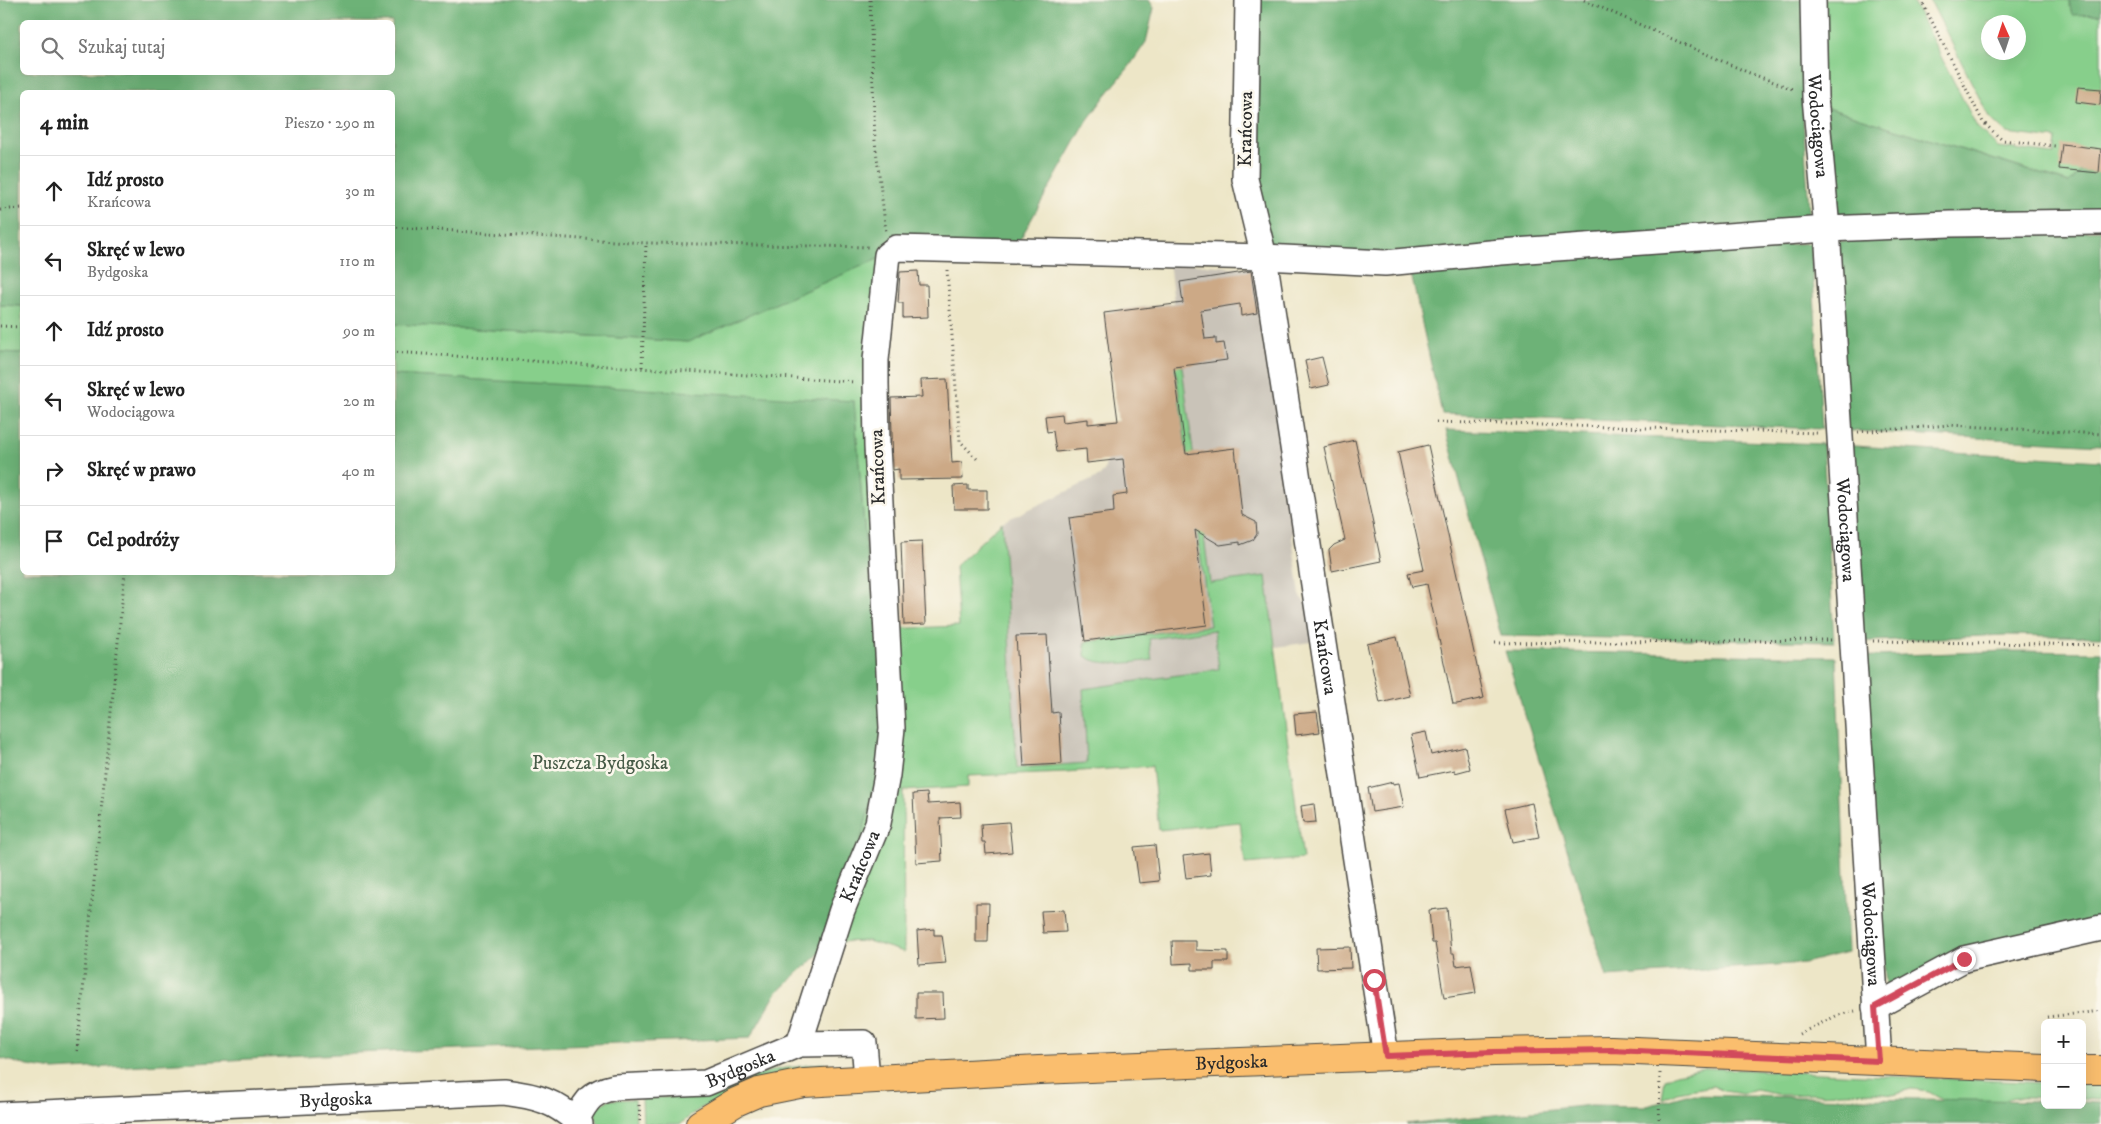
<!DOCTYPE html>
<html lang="pl">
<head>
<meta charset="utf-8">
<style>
  body { margin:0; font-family:"IM FELL DW Pica",serif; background:#f6f6f6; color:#222 }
  .controls { position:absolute; right:15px; bottom:15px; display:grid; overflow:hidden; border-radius:8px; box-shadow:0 5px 20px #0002 }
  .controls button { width:45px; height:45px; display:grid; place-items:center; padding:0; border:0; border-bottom:1px solid #e0e0e0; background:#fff; color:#222; font:25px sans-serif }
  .compass { position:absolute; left:1981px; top:15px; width:45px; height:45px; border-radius:50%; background:#fff; box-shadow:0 5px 20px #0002; rotate:357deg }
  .stop { position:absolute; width:15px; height:15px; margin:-11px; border:4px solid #d1495b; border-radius:50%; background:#fff }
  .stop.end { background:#d1495b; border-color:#fff; box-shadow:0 1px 5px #0008 }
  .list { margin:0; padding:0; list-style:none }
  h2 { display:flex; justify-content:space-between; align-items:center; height:65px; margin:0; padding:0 20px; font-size:21px }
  h2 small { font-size:16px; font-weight:400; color:#767676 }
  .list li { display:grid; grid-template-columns:32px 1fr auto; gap:15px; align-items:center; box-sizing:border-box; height:70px; padding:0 20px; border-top:1px solid #e0e0e0 }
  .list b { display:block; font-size:19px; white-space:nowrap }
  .list p { margin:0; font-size:16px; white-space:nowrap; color:#767676 }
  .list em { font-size:16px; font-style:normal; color:#767676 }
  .icon { flex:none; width:28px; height:28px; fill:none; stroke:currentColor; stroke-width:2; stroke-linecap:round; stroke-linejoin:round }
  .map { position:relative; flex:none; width:2101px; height:1124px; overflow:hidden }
  .search { position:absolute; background:#fff; box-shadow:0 5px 20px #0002; left:20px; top:20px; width:375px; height:55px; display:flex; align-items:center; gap:12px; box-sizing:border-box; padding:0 18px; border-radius:8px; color:#767676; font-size:19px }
  .panel { position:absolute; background:#fff; box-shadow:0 5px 20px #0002; left:20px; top:90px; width:375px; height:485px; border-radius:8px }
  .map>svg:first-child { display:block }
  .industrial { fill:#c9c3b8 }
  .green { fill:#87cf8b; stroke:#597d5b; fill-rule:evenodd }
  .forest { fill:#6db277; stroke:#4c6e51; fill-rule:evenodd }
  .building { fill:#cca986 }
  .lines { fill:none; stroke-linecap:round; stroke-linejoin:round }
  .minor-casing { stroke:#484742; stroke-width:28 }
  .major-casing { stroke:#484742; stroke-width:30 }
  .path { stroke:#484742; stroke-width:3; stroke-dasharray:1 4; stroke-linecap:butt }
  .minor { stroke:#fff; stroke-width:25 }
  .major { stroke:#fabe6e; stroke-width:28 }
  .route { stroke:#d1495b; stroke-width:6 }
  .labels { text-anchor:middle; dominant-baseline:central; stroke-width:5; stroke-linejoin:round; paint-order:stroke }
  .street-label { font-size:19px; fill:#2b2b2b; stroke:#fbf7ec }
  .park-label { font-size:19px; fill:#475c48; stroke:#fbf7ec }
</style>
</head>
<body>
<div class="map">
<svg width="2101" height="1124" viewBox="0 0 2101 1124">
  <rect width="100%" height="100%" fill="#fbf7ec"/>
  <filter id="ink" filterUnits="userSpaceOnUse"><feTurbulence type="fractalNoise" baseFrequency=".02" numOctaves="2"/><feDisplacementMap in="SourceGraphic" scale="10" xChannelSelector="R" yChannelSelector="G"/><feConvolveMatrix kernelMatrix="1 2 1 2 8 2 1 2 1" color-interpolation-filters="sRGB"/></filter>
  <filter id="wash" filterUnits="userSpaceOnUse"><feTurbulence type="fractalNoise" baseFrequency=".0096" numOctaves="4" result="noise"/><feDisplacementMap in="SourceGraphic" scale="20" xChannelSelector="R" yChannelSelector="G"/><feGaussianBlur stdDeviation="1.12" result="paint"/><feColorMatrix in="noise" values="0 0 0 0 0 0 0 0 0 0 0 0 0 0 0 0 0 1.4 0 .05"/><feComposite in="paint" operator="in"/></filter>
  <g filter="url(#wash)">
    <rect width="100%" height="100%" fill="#ede6c7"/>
    <!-- industrial -->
    <path class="industrial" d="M1169,262L1257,269L1299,524L1292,536L1300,595L1313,613L1318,641L1276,647L1266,577L1239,818L1159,830L1152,766L1018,774L1002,522L1100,476L1104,471L1107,460L1122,458L1105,312L1174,303Z"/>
    <!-- green -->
    <path class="green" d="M1818,0H1912L1977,127L1998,147L2054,154L2056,139L2006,133L1989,117L1930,0H2069L2072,14H2101V150L2070,183L1818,105ZM1988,22H2018V52H1988Z
      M887,255L886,629L959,626L955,566L1002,522L1017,768L1087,763L1083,689L1219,669L1214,630L1149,639L1152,660C1133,663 1100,667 1085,656V642L1210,626L1167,306L1174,305L1210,583L1266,576L1303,859L1245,864L1240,822L1159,830L1152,766L1065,772L968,776V787L903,791L904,952L868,941L832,942L887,654L866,551L854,402L393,375L392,324L687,342Z
      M0,305L22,306V353L0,352Z
      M821,1063H830L832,1066L803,1070L701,1108L680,1124H643L642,1098L711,1096L753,1076L779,1069Z
      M1704,1068L2045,1083V1098C2025,1097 2008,1093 1994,1109L1955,1106L1929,1091L1911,1089L1893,1094L1874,1092L1781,1095L1756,1090L1743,1094L1724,1091L1713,1086L1677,1092L1662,1099L1665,1079L1676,1074Z
      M2082,1084L2101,1085V1100L2082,1099Z
      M635,1099L636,1124H599C595,1119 595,1114 596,1108L608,1100Z"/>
    <!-- forest -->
    <path class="forest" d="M0,0H1149L1154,8L1146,42L1129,67L1106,95L1087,121L1018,243L887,255L688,342L393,324L392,92H22V306L0,305ZM22,22H392V72H22Z
      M1256,0H1805L1803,116L1810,227L1384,256L1264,246L1252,178Z
      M2069,0H2101V14L2072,15Z
      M1818,105L2069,183L2101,150V215L1825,226Z
      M2101,230V445L1838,430L1826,242Z
      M1811,243L1822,429L1442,414L1410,269Z
      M0,352L22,353V572H392L393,375L854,401L866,551L887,654L892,728L832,942L777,992L750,1038L356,1053L54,1070L28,1066L0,1058Z
      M1446,430L1823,444L1834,642L1501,636Z
      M1838,445L2101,461V637L2006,635L1850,642Z
      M1505,651L1836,657L1848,952L1804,963L1607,977Z
      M2007,651L2101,652V923L1887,993L1851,657Z
      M1686,1095L2037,1101H2045V1105H2082V1102L2101,1103V1124H1406L1591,1105L1647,1106Z"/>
    <g id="blocks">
      <!-- building -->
      <path class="building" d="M2078,87L2101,89L2100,105L2076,102Z
        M2062,144L2101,149L2099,173L2059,169Z
        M918,271L919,285H927L928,317L903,318V303H898L900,272Z
        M1251,271L1257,313L1241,316L1240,304L1201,310L1205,339L1216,338V344L1224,343L1227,360L1174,367L1186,454L1235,448L1242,515L1256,522L1257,534L1253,540L1240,545V542L1220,545L1195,530L1207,625L1085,641L1069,518L1114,512L1113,496L1127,494L1123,459L1087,463L1086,449L1056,452L1053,431L1047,432L1045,416L1062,414L1063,422L1088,419V424L1118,421L1104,313L1183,303L1180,282Z
        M1322,357L1329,385L1311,389L1305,361Z
        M947,379L952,463L962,462L963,479L899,480V469L893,470L891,398L922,397L921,380Z
        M1355,440L1381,561L1332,571L1329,550L1334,545L1345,540L1324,447Z
        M1428,445L1484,698L1457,704H1453L1427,584L1412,587L1408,573L1424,570L1398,452Z
        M968,485V490H987V509H954L953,486Z
        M922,541L926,624L904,625L901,542Z
        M1047,635L1052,713L1059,712L1062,764L1024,766L1016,636Z
        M1397,637L1410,696L1380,703L1367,644Z
        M1317,712L1320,732L1296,735L1294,714Z
        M1426,732L1431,755L1465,747L1470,769L1455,773V770L1420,777L1411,735Z
        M1393,782V784L1399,783L1404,807L1372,812L1368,788Z
        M927,793L928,804L960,802L961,817L940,818L942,861L916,863L913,794Z
        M1532,803L1539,837L1513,842L1505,809Z
        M1314,804L1316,822L1303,823L1301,806Z
        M1009,822L1012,852L986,854L985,842H982L981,824Z
        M1155,845L1159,881L1139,883L1134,847Z
        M1209,853L1211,875L1186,878L1183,856Z
        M976,903H989L988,942H976Z
        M1447,908L1451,953H1454L1456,966L1471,964L1476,993L1444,998L1435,943H1432L1429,910Z
        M1064,910L1066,932L1043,933L1041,911Z
        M934,929V935H942L946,963L919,965L917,931Z
        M1172,941H1196V950L1228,951V962H1214V970H1192V963L1173,964Z
        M1350,947L1351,968L1317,969L1316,948Z
        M916,993H943L944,1018L916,1019Z"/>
    </g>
  </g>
  <g filter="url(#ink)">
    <use href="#blocks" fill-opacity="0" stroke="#484742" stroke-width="1"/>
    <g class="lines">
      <defs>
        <g id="minor">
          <path id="s1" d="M1248,0L1245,179L1264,257L1386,1056"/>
          <path id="s2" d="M1813,0L1815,97L1827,229L1879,1061"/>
          <path d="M1875,1007L1964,959L2101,928"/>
          <path id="s3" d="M799,1044L842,910L878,823L887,775L892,728L877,446L876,384V360L887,255L896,248L1264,257L1385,263L1501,252L1827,229L1950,224L2101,222"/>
          <path id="s4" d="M0,1115L504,1092C537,1096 555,1101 580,1124"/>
          <path id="s5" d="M576,1120C587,1100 591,1092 615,1087L706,1083L799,1044L864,1043L867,1078"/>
        </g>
        <g id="major">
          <path d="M2082,1070H2101"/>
          <path id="s6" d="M700,1124L736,1102L759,1092L804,1083L1039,1070L1494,1052L1611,1050L2045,1068"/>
        </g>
      </defs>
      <!-- minor casing -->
      <use href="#minor" class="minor-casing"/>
      <!-- major casing -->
      <use href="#major" class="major-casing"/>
      <!-- path -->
      <path class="path" d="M870,0L875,141L886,232
        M1584,0L1747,72L1795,90
        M1921,0L1983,122L2002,140L2055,146
        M0,210L22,208
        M392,227L646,243L870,247
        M947,270L960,441L977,459
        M0,326L22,327
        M392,352L856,382
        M642,367L646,243
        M1436,422L1820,433
        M1858,432L1950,425L2101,434
        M1873,641L2101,645
        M1495,643L1834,640
        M2047,1017L2101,1011
        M1799,1034L1838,1015L1855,1011
        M77,1051L125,572
        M639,1105L640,1122
        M1659,1124L1660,1072"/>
      <!-- minor -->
      <use href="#minor" class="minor"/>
      <!-- major -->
      <use href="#major" class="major"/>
    </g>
  </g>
  <g class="lines" filter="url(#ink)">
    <!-- route -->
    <path class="route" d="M1374,980L1386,1056L1494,1052L1611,1050L1879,1061L1875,1007L1964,959"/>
  </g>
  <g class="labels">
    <!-- street labels -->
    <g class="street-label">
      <text stroke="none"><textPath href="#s2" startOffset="126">Wodociągowa</textPath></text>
      <text transform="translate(1246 129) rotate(-89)">Krańcowa</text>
      <text transform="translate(878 467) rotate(-92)">Krańcowa</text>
      <text stroke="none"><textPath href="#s2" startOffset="531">Wodociągowa</textPath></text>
      <text stroke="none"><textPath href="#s1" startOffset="664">Krańcowa</textPath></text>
      <text stroke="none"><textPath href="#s3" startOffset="188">Krańcowa</textPath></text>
      <text stroke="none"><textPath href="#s2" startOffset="936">Wodociągowa</textPath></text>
      <text stroke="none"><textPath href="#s6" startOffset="541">Bydgoska</textPath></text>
      <text stroke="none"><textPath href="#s5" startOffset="182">Bydgoska</textPath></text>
      <text stroke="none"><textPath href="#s4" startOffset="336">Bydgoska</textPath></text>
    </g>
    <!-- park labels -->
    <g class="park-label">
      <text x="600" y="763">Puszcza Bydgoska</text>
    </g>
  </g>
</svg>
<div class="controls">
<button>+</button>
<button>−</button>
</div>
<svg class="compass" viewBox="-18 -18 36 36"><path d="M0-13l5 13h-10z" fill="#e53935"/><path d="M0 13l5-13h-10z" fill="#767676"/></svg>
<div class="stop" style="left:1374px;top:980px"></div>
<div class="stop end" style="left:1964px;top:959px"></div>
<div class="search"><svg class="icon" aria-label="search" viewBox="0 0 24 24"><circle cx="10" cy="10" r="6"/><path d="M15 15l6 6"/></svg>Szukaj tutaj</div>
<section class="panel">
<h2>4 min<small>Pieszo · 290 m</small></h2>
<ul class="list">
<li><svg class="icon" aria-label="ahead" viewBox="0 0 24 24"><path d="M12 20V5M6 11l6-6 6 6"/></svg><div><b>Idź prosto</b><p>Krańcowa</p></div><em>30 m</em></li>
<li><svg class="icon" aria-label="left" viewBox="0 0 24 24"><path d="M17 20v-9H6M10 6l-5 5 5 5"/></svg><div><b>Skręć w lewo</b><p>Bydgoska</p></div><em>110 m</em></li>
<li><svg class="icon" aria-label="ahead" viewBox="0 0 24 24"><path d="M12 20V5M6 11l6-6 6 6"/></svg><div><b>Idź prosto</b></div><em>90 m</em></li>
<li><svg class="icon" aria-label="left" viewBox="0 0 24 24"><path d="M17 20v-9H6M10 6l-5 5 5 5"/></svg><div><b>Skręć w lewo</b><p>Wodociągowa</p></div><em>20 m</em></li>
<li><svg class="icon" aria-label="right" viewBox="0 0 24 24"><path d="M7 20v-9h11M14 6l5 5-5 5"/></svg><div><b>Skręć w prawo</b></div><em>40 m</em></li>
<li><svg class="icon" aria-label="arrive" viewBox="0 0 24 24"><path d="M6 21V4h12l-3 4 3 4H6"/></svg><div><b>Cel podróży</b></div></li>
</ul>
</section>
</div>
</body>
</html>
